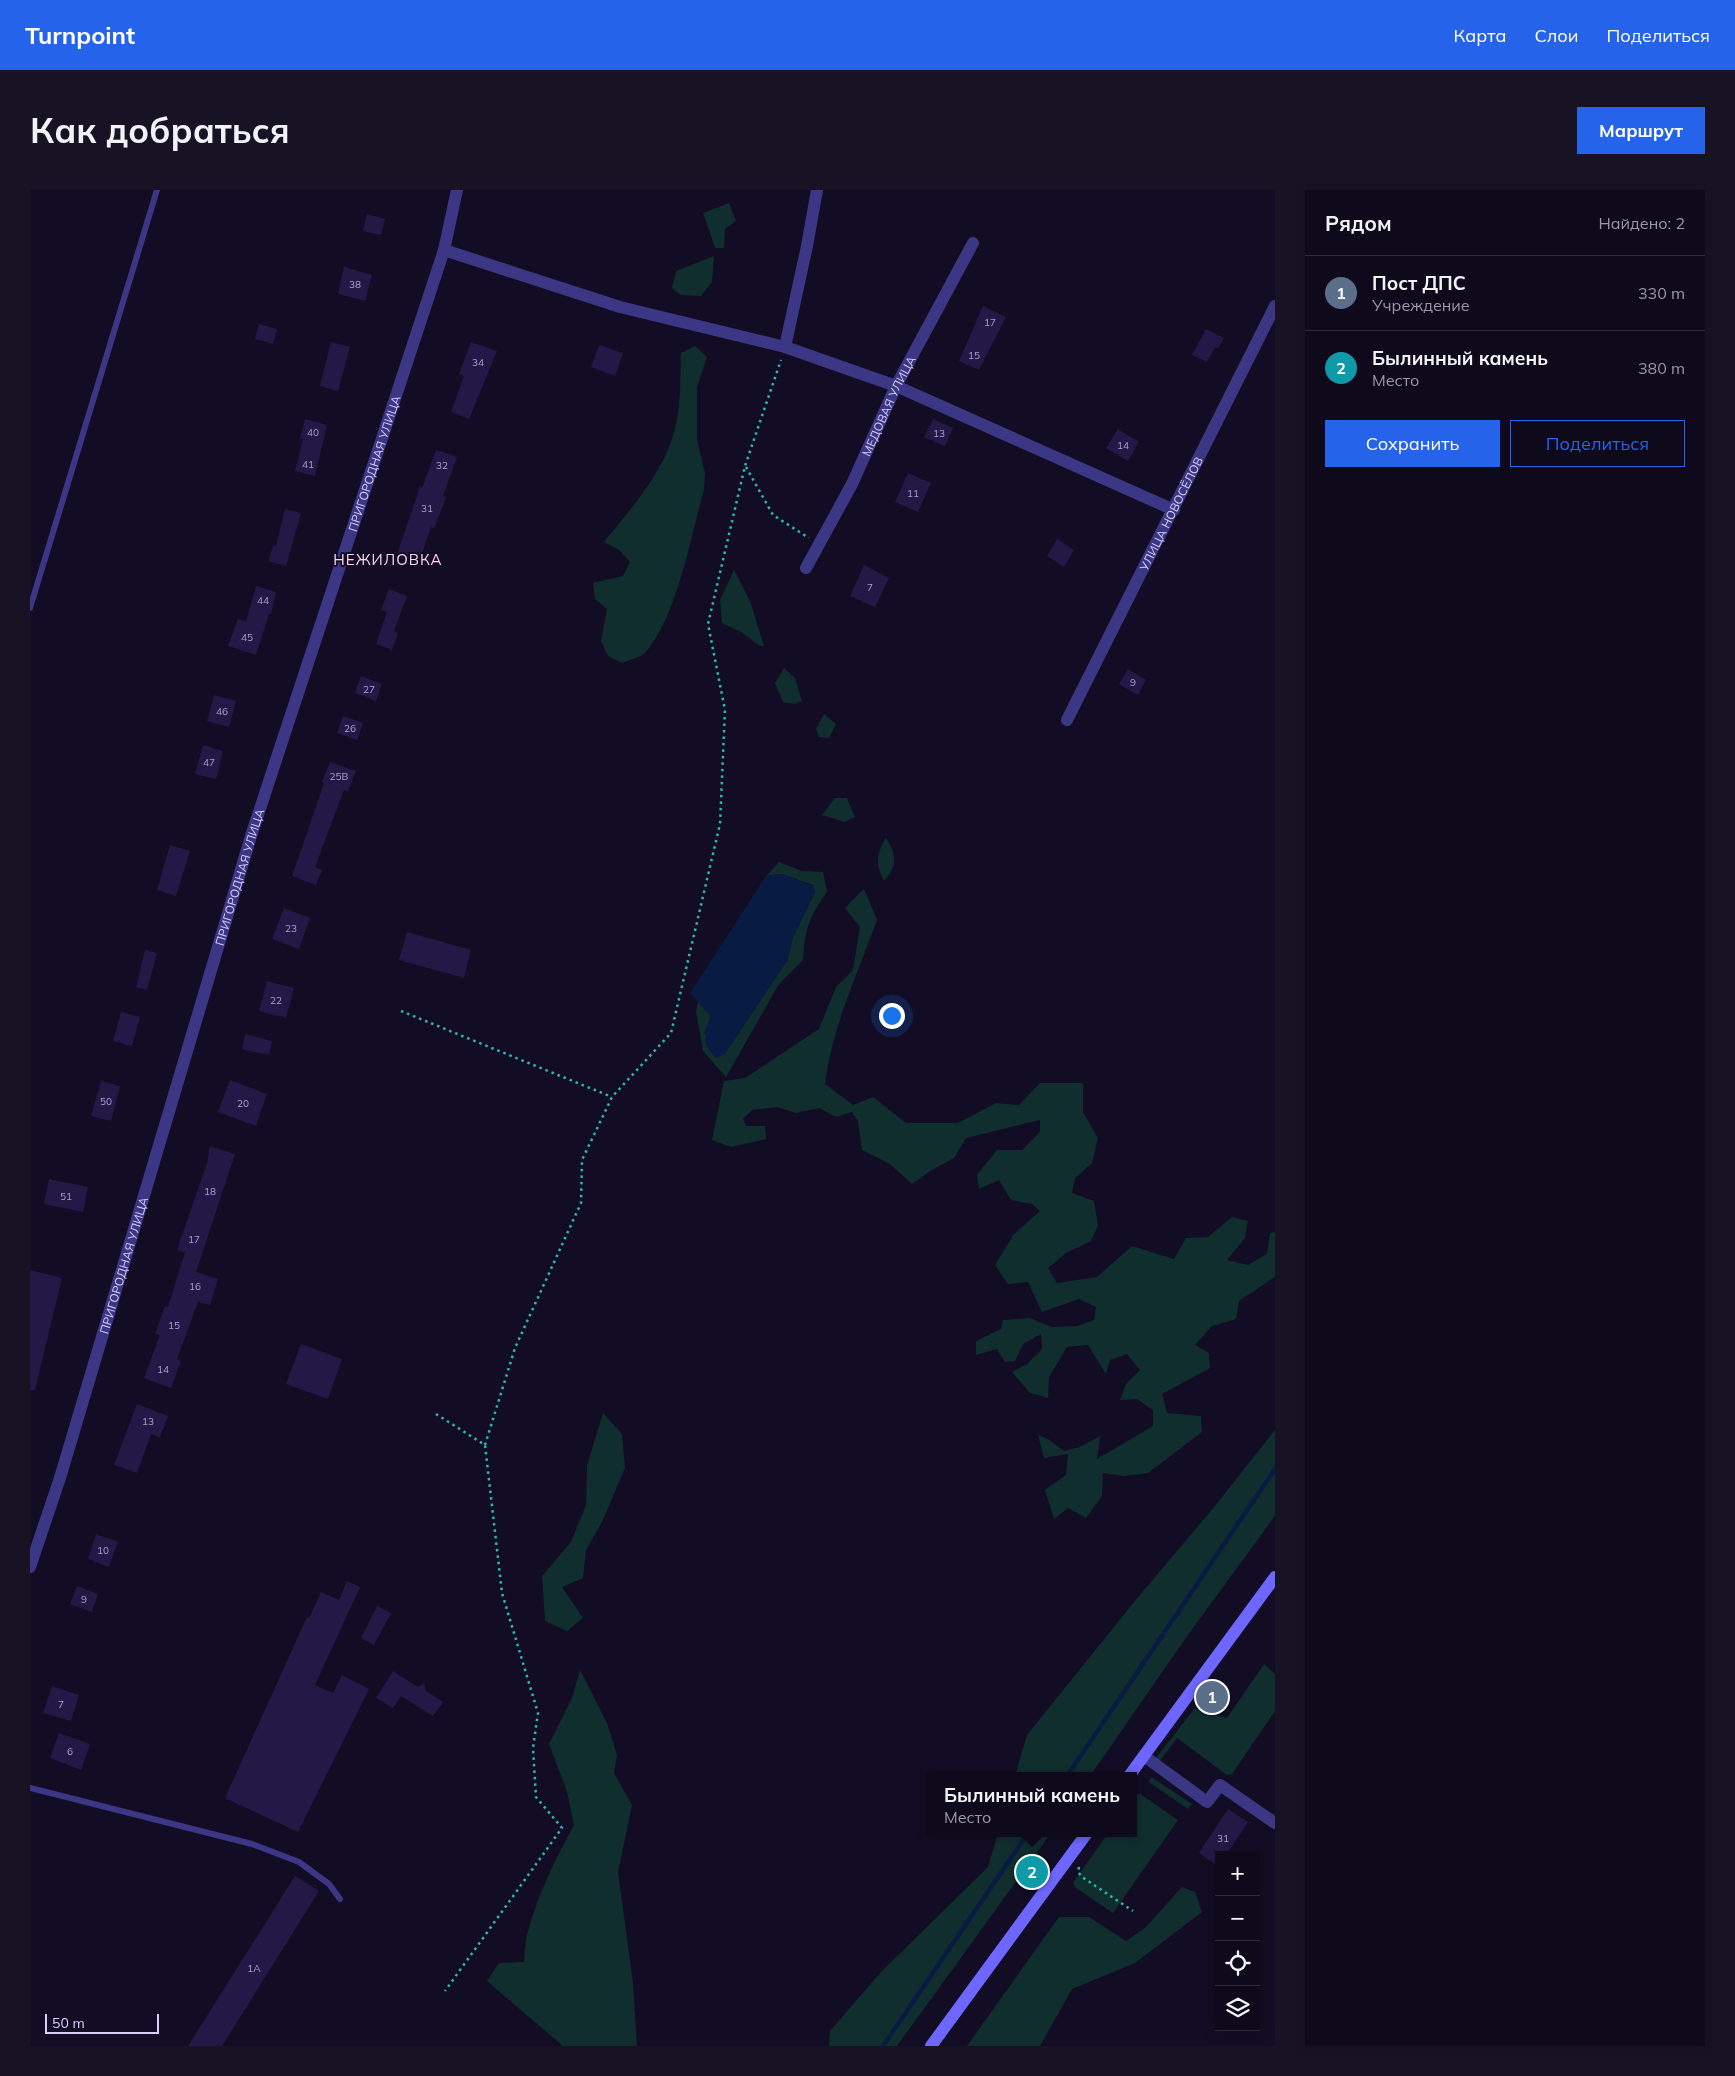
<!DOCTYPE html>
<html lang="ru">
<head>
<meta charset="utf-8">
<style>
  body { margin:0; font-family:Mulish,sans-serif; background:#171324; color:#f1f3f6 }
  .controls { position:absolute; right:15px; bottom:15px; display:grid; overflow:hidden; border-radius:0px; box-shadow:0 2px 12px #0003 }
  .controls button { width:45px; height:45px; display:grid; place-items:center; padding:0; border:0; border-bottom:1px solid #2e2b3a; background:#0e0a1b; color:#f1f3f6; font:25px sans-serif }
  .scale { position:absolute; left:15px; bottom:12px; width:114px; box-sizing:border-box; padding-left:5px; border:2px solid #d7d0ff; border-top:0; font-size:14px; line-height:18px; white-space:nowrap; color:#d7d0ff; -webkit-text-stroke:4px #120d24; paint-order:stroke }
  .you { position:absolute; left:861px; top:825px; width:18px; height:18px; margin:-12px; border:4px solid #fff; border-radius:50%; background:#1a73e8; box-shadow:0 0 0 8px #1a73e833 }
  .badge { display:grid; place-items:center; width:32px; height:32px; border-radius:50%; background:#2563eb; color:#fff; font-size:16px; font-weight:700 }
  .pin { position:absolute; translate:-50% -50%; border:2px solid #fff; box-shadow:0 1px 5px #0006 }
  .popup { position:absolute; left:897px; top:1582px; width:210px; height:65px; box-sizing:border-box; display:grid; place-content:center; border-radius:0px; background:#0e0a1b; filter:drop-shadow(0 1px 4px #0005); font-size:16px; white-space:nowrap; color:#9b9aa3 }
  .popup b { font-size:19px; color:#f1f3f6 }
  .popup::after { content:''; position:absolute; left:50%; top:100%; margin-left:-10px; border:10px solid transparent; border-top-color:#0e0a1b }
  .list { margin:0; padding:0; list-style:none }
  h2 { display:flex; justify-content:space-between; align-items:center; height:65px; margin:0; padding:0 20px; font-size:21px }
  h2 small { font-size:16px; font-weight:400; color:#9b9aa3 }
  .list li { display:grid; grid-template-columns:32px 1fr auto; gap:15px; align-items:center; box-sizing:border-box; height:75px; padding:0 20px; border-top:1px solid #2e2b3a }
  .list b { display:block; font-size:19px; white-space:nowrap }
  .list p { margin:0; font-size:16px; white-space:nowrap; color:#9b9aa3 }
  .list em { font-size:16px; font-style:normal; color:#9b9aa3 }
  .actions { display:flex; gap:10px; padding:15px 20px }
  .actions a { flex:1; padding:11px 0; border:1px solid #2563eb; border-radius:0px; text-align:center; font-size:18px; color:#2563eb }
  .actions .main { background:#2563eb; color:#fff }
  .icon { flex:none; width:28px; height:28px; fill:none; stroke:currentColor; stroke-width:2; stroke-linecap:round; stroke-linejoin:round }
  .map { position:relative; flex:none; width:1245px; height:1856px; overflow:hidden; border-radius:0px }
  header { display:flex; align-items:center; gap:30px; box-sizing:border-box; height:70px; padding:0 25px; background:#2563eb; color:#fff }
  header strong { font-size:24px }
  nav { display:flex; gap:28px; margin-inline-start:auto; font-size:18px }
  .intro { display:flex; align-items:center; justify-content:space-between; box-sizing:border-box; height:120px; padding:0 30px }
  h1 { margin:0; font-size:35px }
  .button { padding:12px 22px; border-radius:0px; background:#2563eb; color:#fff; font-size:18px; font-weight:700 }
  main { display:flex; gap:30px; padding:0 30px }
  aside { flex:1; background:#0e0a1b; border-radius:0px; box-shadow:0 2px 12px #0003 }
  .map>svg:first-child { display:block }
  .green { fill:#102e2e }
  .water { fill:#081c43 }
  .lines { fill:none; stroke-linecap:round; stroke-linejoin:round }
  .stream { stroke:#081c43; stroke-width:4.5 }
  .building { fill:#231946 }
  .path { stroke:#2ab9b4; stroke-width:2.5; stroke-dasharray:2.5 4; stroke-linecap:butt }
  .service { stroke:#3b3785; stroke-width:6 }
  .minor { stroke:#3b3785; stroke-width:12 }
  .secondary { stroke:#6e67ff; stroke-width:12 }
  .labels { text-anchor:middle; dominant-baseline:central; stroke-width:4; stroke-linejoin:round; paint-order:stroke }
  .number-label { font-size:10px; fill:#aaa2d1 }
  .street-label { font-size:12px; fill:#d7d0ff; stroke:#120d24 }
  .quarter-label { font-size:15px; letter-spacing:1px; fill:#ffd2ee; stroke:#120d24 }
</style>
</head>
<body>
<header>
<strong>Turnpoint</strong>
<nav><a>Карта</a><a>Слои</a><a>Поделиться</a></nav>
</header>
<div class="intro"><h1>Как добраться</h1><a class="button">Маршрут</a></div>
<main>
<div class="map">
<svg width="1245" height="1856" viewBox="0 0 1245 1856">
  <rect width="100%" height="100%" fill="#120d24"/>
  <!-- green -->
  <path class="green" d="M699,13L706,31L695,39L694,58H685L673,23Z
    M684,66L682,92L671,106L651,105L642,98L646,81Z
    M665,156L677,167L667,197V250L675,283L674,300C660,348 648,423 616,462C612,467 599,470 592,473L578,466L571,451L577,419L565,409L563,393L593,386L600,372L589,360L574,352C603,316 639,277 647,229C651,208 650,185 651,163Z
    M704,380L720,411L734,456H730L711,442L692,433L690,410Z
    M754,478L765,488L772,511L764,514L753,512L745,493Z
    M794,524L806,534L799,548L789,547L786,539Z
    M805,608H817L825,627L815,632L792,625Z
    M856,648C866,665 868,675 854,691C845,674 846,664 856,648Z
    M749,672L772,681L793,682L797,702C779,727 775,739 773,770L749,794L696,887L673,861L666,821L668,812L681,826L674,844L757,771L763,747L785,702L783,695L752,684L736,686Z
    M834,699L847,730C828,783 802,837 795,894L823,915L843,907L876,933H928L966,913L989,915L1010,893H1053V922L1068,948L1062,973L1045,988L1042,1003L1064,1011L1068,1036L1061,1051L1036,1063L1018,1078L1027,1093L1067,1087L1102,1056L1144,1069L1156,1048L1178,1047L1202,1027L1218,1031L1215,1048L1197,1070L1218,1075L1237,1064L1240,1043L1245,1042V1087L1209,1111L1206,1129L1182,1136L1165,1155L1179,1163L1180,1178L1132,1204L1137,1223L1171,1226L1172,1242L1118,1283L1093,1286L1073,1283L1072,1306L1056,1328L1038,1318L1024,1329L1015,1300L1036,1285L1038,1264L1014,1268L1008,1245L1018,1249L1034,1261L1050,1257L1070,1246L1067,1269L1123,1236V1220L1107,1209L1090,1210L1096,1194L1110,1180L1097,1164L1080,1170L1076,1184L1058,1155L1037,1157L1019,1187L1018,1208L1000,1203L982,1182L997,1174L1012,1159L1011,1144L993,1154L985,1171L975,1172L967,1159L946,1165V1151L971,1139L973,1130L1000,1128L1022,1137L1047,1136L1064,1130L1066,1117L1049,1109L1012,1122L998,1092L978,1094L965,1075L984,1044L1010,1021L1002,1014L981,1010L969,990L949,999L947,985L967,960H992L1010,942V930L936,948L924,968L902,980L882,994L860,974L832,960L828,931L822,922L806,927L789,918L766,923L747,917L722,920L713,929L716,936H735L736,949L701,957L682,950L694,891L715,888L789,839L806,797L823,780L830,737L815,718Z
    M573,1223L592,1244L595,1278L572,1332L556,1360L553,1388L532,1397L553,1428L537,1441L515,1431L512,1386L541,1352L556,1315L557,1275Z
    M1245,1240V1326L1160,1442L1060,1586H985L997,1545L1104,1412L1185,1316Z
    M1234,1474L1245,1484V1521L1202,1584L1197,1585L1147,1548L1129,1572L1125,1569L1165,1518L1197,1528Z
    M550,1480L577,1533L587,1565L584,1583L602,1615L588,1682L603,1793L607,1856H533L457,1791L469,1773L494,1772C495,1762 495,1751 498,1741C508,1704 526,1668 544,1635L537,1602L519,1554L542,1508Z
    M1121,1587L1162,1614L1158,1619L1119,1592Z
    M1104,1604H1110L1148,1630L1083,1723L1046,1698L1043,1693L1078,1643H1103Z
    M968,1643H1021L867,1856H799L800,1841L851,1782L958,1677Z
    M1152,1697L1165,1702L1172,1722L1105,1773L1042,1799L1010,1856H937L1029,1727H1059L1096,1751L1115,1738Z"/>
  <!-- water -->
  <path class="water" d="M752,684L783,696L785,702L763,747L757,771L695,864L686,868C671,853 674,845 681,826L660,803L736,686Z"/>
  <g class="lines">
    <!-- stream -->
    <path class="stream" d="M1037,1586L1245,1279
      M853,1856L998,1643"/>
  </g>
  <!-- building -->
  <path class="building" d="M337,24L355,29L351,45L333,41Z
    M314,77L342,85L335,111L308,104Z
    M953,116L976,127L949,180L929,171Z
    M229,134L247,139L243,154L225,149Z
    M1176,139L1194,148L1188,158L1185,157L1177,172L1162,165Z
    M301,152L320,157L308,201L290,196Z
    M441,152L467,161L439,229L421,222L434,186L429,184Z
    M569,155L593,163L585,186L561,177Z
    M275,229L297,235L285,286L265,281L273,249H270Z
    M903,229L923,238L915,256L894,247Z
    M1088,239L1109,252L1098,271L1076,258Z
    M406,260L427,267L413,306L416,307L404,339L401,337L388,375L366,367L390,297L392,298Z
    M878,283L901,293L888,322L865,312Z
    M255,319L271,323L256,376L239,371L243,355L246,356Z
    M1027,349L1044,360L1034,377L1017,366Z
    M834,375L859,388L845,417L820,406Z
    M226,396L246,402L241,424H239L226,465L198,456L208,429L216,431Z
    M359,399L377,406L364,441L368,443L362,460L346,454L357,422L351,420Z
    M1098,479L1116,490L1108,505L1089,494Z
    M331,486L352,494L346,511L325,503Z
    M184,505L206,511L199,537L177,531Z
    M313,526L333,533L327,550L307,543Z
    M173,555L193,561L186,589L165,584Z
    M300,572L326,581L318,601L314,600L285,677L292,680L286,695L262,686L294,593L292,592Z
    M140,655L160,661L146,706L127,700Z
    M254,718L280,728L269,759L242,749Z
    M377,742L441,760L434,788L369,770Z
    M115,760L127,763L117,800L106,797Z
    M237,791L264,798L256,828L229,821Z
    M91,822L110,827L102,856L83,851Z
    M215,844L242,851L239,865L212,859Z
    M200,890L237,904L226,936L188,922Z
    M71,891L90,896L81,931L61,926Z
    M180,956L205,964L166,1082L188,1089L180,1115L168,1112L147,1169L151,1171L141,1198L114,1188L130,1145L125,1144L135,1116L138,1117L155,1062L147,1060L177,973Z
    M19,989L58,997L53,1022L14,1014Z
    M0,1080L32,1088L5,1200H0Z
    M271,1154L312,1169L298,1209L256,1194Z
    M107,1214L138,1226L130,1247L121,1244L107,1283L84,1275Z
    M66,1344L88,1352L79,1377L58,1369Z
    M317,1391L330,1397L285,1495L303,1503L312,1485L339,1499L268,1642L195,1608L277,1427L279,1428L291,1402L309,1410Z
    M47,1396L68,1404L62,1422L40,1414Z
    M347,1416L361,1423L344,1455L331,1448Z
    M363,1481L388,1497L394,1493L396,1501L413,1512L403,1526L371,1506L363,1518L346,1508Z
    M22,1496L49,1505L41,1531L13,1523Z
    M29,1543L60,1554L51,1580L20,1568Z
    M1198,1619L1218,1632L1196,1665H1189V1677L1169,1663Z
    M265,1686L289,1701L192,1856H158Z"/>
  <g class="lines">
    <!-- path -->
    <path class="path" d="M716,277L743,325L779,348
      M371,821L582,907
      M406,1224L455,1255L472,1403L508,1523L503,1558L506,1607L532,1638L415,1801
      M455,1255L485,1158L551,1013L552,970L582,907L641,843L690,634L695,520L678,434L715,276L751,170
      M1049,1677L1048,1682L1052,1687L1103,1721"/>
    <!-- service -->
    <path class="service" d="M0,418L127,0
      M0,1598L222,1654L269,1672L299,1694L310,1709"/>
    <!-- minor -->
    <g class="minor">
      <path d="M414,60L590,117L755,157L866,196L1144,320"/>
      <path d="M755,157L777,56L787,0"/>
      <path id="s1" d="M776,378L822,294L866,196L943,53"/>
      <path id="s2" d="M1037,530L1245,116"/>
      <path id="s3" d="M0,1377L30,1288L221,646L414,60L427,0"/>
      <path d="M1114,1566L1177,1612L1190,1595L1245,1633"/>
    </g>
    <!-- secondary -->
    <path class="secondary" d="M1099,1586L1245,1387
      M901,1856L1057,1643"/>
  </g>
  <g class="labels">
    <!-- number labels -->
    <g class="number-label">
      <text x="325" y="94">38</text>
      <text x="960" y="132">17</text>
      <text x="944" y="165">15</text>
      <text x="448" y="172">34</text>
      <text x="283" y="242">40</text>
      <text x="909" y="243">13</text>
      <text x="1093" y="255">14</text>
      <text x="278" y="274">41</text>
      <text x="412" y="275">32</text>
      <text x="883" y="303">11</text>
      <text x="397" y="318">31</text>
      <text x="840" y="397">7</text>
      <text x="233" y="410">44</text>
      <text x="217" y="447">45</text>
      <text x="1103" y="492">9</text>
      <text x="339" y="499">27</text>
      <text x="192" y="521">46</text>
      <text x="320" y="538">26</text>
      <text x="179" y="572">47</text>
      <text x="309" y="586">25В</text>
      <text x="261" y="738">23</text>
      <text x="246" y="810">22</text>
      <text x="76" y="911">50</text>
      <text x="213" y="913">20</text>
      <text x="180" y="1001">18</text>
      <text x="36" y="1006">51</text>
      <text x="164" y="1049">17</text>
      <text x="165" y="1096">16</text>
      <text x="144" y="1135">15</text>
      <text x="133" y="1179">14</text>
      <text x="118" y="1231">13</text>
      <text x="73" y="1360">10</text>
      <text x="54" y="1409">9</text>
      <text x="31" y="1514">7</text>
      <text x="40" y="1561">6</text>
      <text x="1193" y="1648">31</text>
      <text x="224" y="1778">1А</text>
    </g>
    <!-- street labels -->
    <g class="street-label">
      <text stroke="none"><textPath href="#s1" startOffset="182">МЕДОВАЯ УЛИЦА</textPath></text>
      <text stroke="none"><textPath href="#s3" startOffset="1156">ПРИГОРОДНАЯ УЛИЦА</textPath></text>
      <text stroke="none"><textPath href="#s2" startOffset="231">УЛИЦА НОВОСЁЛОВ</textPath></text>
      <text stroke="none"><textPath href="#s3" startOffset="721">ПРИГОРОДНАЯ УЛИЦА</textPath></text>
      <text stroke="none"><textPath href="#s3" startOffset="316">ПРИГОРОДНАЯ УЛИЦА</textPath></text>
    </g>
    <!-- quarter labels -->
    <g class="quarter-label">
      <text x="358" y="369">НЕЖИЛОВКА</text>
    </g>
  </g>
</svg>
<div class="controls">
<button>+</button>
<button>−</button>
<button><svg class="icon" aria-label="locate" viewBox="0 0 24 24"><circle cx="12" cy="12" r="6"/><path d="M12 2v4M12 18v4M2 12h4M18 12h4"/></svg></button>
<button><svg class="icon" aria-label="layers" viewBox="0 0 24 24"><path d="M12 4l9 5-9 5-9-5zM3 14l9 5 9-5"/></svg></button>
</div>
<div class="scale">50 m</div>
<div class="you"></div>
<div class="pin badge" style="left:1182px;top:1507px;background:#5c6f8a">1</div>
<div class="pin badge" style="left:1002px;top:1682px;background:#0f9aa8">2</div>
<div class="popup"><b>Былинный камень</b>Место</div>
</div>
<aside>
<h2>Рядом<small>Найдено: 2</small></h2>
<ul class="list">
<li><span class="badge" style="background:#5c6f8a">1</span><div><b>Пост ДПС</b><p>Учреждение</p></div><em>330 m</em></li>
<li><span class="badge" style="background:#0f9aa8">2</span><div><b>Былинный камень</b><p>Место</p></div><em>380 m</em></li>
</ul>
<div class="actions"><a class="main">Сохранить</a><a>Поделиться</a></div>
</aside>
</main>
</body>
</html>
